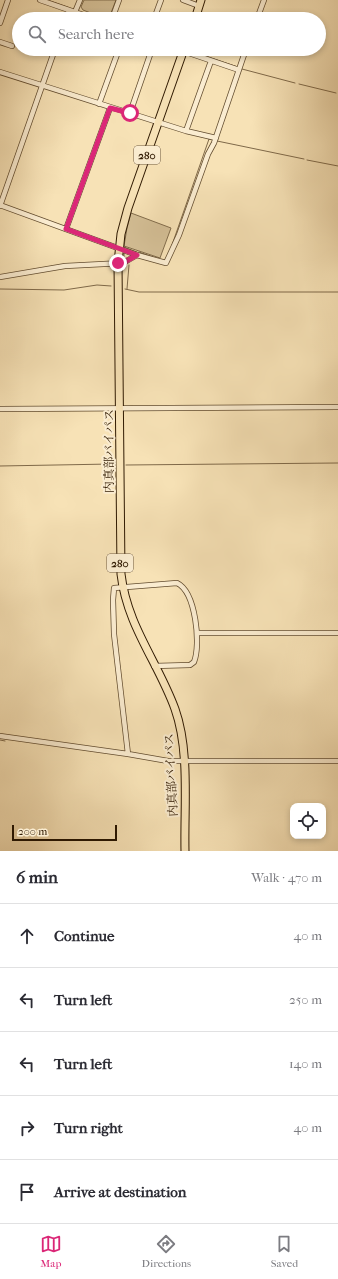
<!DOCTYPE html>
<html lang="en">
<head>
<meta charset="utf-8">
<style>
  body { margin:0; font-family:"IM FELL French Canon","Noto Serif JP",serif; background:#f2f2f3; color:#2b2b33 }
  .controls { position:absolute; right:12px; bottom:12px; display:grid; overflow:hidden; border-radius:8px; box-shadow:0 2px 6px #0003 }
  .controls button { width:36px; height:36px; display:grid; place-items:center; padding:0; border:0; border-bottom:1px solid #e1e1e2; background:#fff; color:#2b2b33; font:20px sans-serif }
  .scale { position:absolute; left:12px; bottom:10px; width:105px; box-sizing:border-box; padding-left:4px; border:2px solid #301a02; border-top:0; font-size:11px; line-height:14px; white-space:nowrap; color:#301a02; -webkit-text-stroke:3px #faecd0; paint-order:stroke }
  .stop { position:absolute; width:12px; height:12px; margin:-9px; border:3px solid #db2777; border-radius:50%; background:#fff }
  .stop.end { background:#db2777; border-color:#fff; box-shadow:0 1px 4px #0008 }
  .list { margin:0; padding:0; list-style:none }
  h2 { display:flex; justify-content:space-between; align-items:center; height:52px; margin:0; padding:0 16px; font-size:17px }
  h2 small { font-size:13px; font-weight:400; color:#7c7c81 }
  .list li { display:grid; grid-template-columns:26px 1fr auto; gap:12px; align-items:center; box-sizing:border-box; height:64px; padding:0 16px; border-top:1px solid #e1e1e2 }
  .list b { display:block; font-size:15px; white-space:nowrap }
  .list em { font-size:13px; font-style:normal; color:#7c7c81 }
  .icon { flex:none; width:22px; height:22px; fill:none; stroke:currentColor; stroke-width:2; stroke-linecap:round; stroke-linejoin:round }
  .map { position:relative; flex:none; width:338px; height:851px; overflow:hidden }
  .search { position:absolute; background:#fff; box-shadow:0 2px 6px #0003; left:12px; right:12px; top:12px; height:44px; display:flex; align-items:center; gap:10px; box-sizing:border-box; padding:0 14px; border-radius:22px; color:#7c7c81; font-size:15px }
  .sheet { height:372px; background:#fff }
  nav { display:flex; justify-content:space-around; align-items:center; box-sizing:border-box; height:56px; border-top:1px solid #e1e1e2; background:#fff; font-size:11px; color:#7c7c81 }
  nav a { display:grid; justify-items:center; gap:2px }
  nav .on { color:#db2777 }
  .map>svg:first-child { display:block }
  .green { fill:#d5c097; stroke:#826d4c }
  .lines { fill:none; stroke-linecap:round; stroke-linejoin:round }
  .stream { stroke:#7f6949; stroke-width:1 }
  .minor-casing { stroke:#624c2f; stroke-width:6 }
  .highway-casing { stroke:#301a02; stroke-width:9 }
  .minor { stroke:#faecd0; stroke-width:4.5 }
  .highway { stroke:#f7e2b6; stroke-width:7 }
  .route { stroke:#db2777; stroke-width:5 }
  .labels { text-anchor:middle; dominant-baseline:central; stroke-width:4; stroke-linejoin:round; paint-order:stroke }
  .shield { fill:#faecd0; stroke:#6d5940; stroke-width:1 }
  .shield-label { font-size:11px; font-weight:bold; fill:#301a02 }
  .street-label { font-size:12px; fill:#301a02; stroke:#faecd0 }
</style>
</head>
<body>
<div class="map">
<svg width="338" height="851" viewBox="0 0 338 851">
  <rect width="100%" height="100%" fill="#f7e2b6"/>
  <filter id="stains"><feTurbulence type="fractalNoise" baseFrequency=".005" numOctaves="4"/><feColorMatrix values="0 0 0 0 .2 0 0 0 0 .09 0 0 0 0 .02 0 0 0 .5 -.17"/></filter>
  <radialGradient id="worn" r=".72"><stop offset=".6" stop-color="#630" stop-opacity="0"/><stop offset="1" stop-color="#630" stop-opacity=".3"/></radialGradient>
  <!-- green -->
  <path class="green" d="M84,0H116L109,18L106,19L83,10L81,7Z
    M131,213L171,228L160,258L124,246L127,228Z"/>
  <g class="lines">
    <!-- stream -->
    <path class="stream" d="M50,1L70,8
      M96,17L101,19
      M188,50L238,67
      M242,69L295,83
      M299,84L336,93
      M217,141L304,159
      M307,160L338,166
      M172,245L209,139L213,140
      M124,247L137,252
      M124,252V259
      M139,252L153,257
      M0,289L64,290L97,285L111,286
      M125,289L139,292H338
      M127,289L129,265
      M126,465L338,463
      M0,466L112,464
      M0,740L5,741"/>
    <defs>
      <path id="minor" d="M40,0L95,19
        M183,0L199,6
        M75,12L80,0
        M197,13L212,19
        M66,19L69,10
        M112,19L119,0
        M154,19L161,0
        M257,19L264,0
        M0,23L8,0
        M0,42L12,46
        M177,49L239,70
        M0,72L186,131L216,138
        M99,104L119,49
        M130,113L152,49
        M186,131L211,61
        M0,205L137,255L166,263L179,235L208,154L214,143L246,49
        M0,206L55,49
        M66,229L110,108
        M0,277L65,266L123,263L137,255
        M0,409L338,407
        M198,633H338
        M0,736L128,754L168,761H338
        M128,754L114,634L113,600L114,588L177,583C196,592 201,645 194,662L190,665L154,666"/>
      <path id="highway" d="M195,19L201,0
        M184,49L128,208L121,234L118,263L121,574C127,626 158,662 175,709C190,751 184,806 185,851"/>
    </defs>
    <!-- minor casing -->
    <use href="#minor" class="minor-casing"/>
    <!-- highway casing -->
    <use href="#highway" class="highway-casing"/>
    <!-- minor -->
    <use href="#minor" class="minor"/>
    <!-- highway -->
    <use href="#highway" class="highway"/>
  </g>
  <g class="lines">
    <!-- route -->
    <path class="route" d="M118,263H123L137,255L66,229L110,108L130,113"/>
  </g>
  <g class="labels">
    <!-- shield labels -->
    <g class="shield">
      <rect x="134" y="146" width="26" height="18" rx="3"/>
      <rect x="107" y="554" width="26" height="18" rx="3"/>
    </g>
    <g class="shield-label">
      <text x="147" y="155">280</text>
      <text x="120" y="563">280</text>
    </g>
    <!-- street labels -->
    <g class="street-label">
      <text transform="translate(109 451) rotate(-90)">内真部バイパス</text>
      <text transform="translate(171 775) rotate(-93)">内真部バイパス</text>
    </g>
  </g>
  <rect width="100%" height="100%" filter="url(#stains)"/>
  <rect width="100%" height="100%" fill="url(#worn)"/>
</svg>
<div class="controls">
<button><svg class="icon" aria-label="locate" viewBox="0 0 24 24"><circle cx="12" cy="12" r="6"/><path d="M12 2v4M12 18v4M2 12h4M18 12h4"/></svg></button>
</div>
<div class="scale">200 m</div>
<div class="stop" style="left:130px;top:113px"></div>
<div class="stop end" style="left:118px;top:263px"></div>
<div class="search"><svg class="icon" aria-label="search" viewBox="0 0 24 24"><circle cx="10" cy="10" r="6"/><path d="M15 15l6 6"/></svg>Search here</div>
</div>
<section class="sheet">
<h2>6 min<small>Walk · 470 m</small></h2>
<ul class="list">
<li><svg class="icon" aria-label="ahead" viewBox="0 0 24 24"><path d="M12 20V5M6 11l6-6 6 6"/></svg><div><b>Continue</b></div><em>40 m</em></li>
<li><svg class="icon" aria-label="left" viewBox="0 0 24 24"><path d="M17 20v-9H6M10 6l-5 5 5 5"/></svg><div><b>Turn left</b></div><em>250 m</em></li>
<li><svg class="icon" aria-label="left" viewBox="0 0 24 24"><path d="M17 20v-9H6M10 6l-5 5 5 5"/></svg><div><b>Turn left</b></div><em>140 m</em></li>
<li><svg class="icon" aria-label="right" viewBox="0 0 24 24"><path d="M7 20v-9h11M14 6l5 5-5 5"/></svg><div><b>Turn right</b></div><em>40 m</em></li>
<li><svg class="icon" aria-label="arrive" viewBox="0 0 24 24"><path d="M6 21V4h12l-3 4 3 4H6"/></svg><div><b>Arrive at destination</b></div></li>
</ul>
</section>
<nav>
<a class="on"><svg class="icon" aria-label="map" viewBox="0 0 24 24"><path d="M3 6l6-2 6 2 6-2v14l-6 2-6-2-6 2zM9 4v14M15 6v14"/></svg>Map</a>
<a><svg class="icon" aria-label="directions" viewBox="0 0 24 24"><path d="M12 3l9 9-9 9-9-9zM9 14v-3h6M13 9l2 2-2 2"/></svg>Directions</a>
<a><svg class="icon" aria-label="saved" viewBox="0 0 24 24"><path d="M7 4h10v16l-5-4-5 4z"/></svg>Saved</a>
</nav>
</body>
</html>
